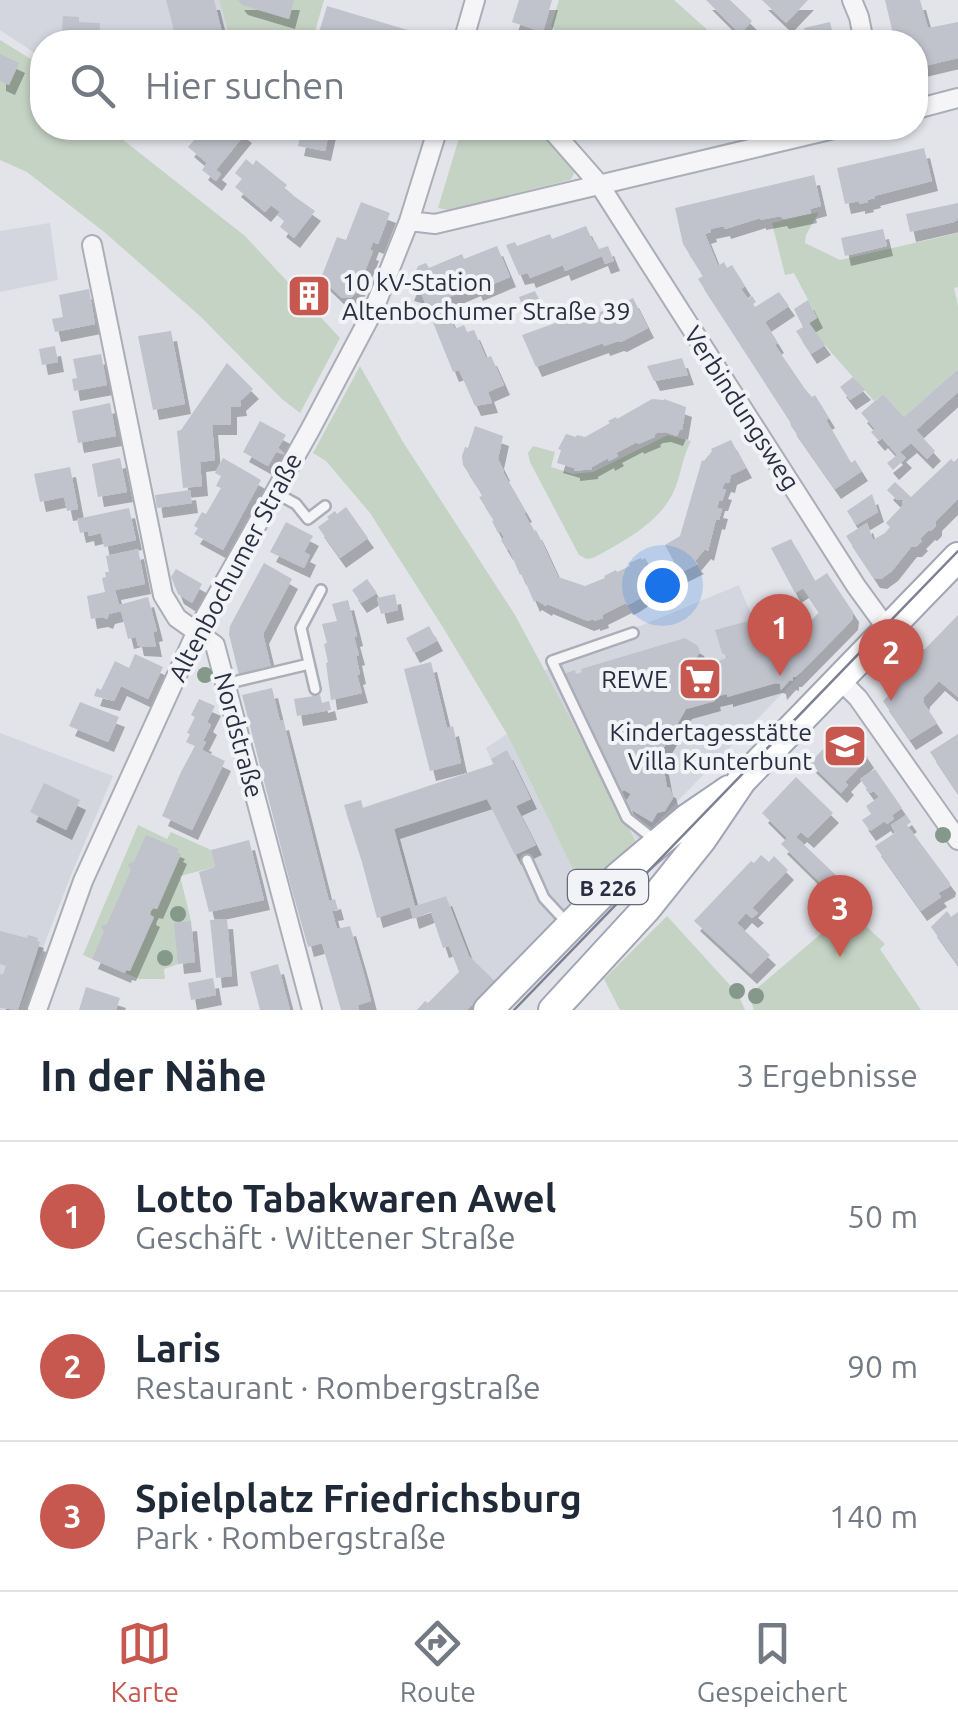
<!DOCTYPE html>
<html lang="de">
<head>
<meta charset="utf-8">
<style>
  body { margin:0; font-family:Ubuntu,sans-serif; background:#f6f6f7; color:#1f2937 }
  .you { position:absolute; left:662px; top:585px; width:35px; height:35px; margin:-25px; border:8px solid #fff; border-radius:50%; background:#1a73e8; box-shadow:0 0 0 15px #1a73e833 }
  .badge { display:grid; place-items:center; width:65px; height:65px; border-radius:50%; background:#c7584f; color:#fff; font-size:32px; font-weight:700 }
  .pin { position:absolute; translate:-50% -82px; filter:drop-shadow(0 2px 5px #0008) }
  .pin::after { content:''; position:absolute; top:52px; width:35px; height:30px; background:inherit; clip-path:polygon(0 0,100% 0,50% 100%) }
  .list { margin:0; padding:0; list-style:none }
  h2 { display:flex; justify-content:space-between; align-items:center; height:130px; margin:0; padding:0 40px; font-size:42px }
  h2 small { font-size:32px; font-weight:400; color:#747a83 }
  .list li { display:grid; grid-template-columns:65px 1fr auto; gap:30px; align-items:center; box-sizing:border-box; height:150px; padding:0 40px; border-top:2px solid #e0e1e3 }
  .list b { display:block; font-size:38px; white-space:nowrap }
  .list p { margin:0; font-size:32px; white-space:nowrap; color:#747a83 }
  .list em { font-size:32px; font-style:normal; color:#747a83 }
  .icon { flex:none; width:55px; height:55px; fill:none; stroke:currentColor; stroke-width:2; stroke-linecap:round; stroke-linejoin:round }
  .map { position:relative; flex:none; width:958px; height:1010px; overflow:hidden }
  .search { position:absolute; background:#fff; box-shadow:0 2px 8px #0004; left:30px; right:30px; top:30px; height:110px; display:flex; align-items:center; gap:25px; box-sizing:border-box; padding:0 35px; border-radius:40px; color:#747a83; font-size:38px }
  .sheet { height:580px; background:#fff }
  nav { display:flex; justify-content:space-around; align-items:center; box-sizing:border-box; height:140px; border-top:2px solid #e0e1e3; background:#fff; font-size:28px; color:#747a83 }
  nav a { display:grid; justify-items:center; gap:5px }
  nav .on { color:#c7584f }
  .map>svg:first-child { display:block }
  .built { fill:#d4d6df }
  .green { fill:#c4d3c4 }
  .building { fill:#c0c2cc; filter:url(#shadow) }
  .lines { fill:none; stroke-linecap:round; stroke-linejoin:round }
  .lane-casing { stroke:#abadb7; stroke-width:14 }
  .street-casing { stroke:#abadb7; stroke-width:22 }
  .primary-casing { stroke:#a2a5b5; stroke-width:32 }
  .lane { stroke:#f5f5f8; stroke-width:9 }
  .street { stroke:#f5f5f8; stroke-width:18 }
  .primary { stroke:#fff; stroke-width:28 }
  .tram { stroke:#7d8092; stroke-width:2.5 }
  .tree { fill:#85998a }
  .labels { text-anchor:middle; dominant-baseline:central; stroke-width:8; stroke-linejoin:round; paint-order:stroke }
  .shield { fill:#f2f3f7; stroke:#676978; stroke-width:2.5 }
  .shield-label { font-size:22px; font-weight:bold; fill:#2b2e41 }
  .poi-label { font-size:25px; fill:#2b2e41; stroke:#f2f3f7; text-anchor:end }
  .street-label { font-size:25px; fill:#2b2e41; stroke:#f2f3f7 }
</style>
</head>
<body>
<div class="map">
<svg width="958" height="1010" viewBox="0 0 958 1010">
  <defs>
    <filter id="shadow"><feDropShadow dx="6" dy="10" stdDeviation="0" flood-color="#0004"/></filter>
  </defs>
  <rect width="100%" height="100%" fill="#e2e4ea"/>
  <!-- built -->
  <path class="built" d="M0,0H219L231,42H42V58L0,30Z
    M50,223L58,280L0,292V231Z
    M739,585L764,646L772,644L801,674L638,842L544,671L587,648Z
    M0,733L113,776L71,875L19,1010H0Z
    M507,734L583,890L495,981L469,956L446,896L377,918L362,862L346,813L493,765L486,748Z"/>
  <!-- green -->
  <path class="green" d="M219,0H324L312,42H231Z
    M559,0H674L721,42H566L551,26Z
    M0,40L42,66V128H108L245,236L340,338L300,413L282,399L200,316L103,231L27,172L0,160Z
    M462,128H537L572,164C575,170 575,175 570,180L448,210L438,208Z
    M819,212L806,235L805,243L840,260L958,233V287L954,288L958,306V369L904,417L883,394L874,401L816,335L809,323L817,317L794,273L785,275L772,223Z
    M360,366L403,442L515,615L637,843L583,890L507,734L444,629L370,513L326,461L313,453Z
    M668,435L691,441C682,457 681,477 673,493C659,523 621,543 593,558L587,559L579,555L530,462L528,453L533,446L555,452L551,467L573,474L593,472Z
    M138,825L167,839L171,832L211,850L215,867L180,876L191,921L178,964L164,969L165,979H139L83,955Z
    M849,910L885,944L880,949L921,1010H754L749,995Z
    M667,916L738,994L745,1010H620L604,979Z"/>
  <!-- building -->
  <path class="building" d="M166,0H214L224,40L215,42H177Z
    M238,0H294L289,19L242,5Z
    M519,0H552L543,32L512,22Z
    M706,0H730L752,21L740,34Z
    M762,0H808L786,23Z
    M885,0H920L928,28L958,22V58L916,68V42H895Z
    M327,6L421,34L419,42H316Z
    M63,16L79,17V22L100,23L99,42H61Z
    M830,22L835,42H807L804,28Z
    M0,54L19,63L9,85L0,81Z
    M197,128H239L246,133L216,170L221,174L216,181L202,170L207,163L188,147L202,131Z
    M302,128H330L325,151L298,146Z
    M924,148L932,181L874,196L875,198L867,200L868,202L859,204V201L845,204L837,168Z
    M246,159L253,165L256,160L287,185L284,189L315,211L294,238L280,227L284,221L277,215L280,212L271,205L265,212L235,187L242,179L235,173Z
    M814,175L821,206L810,209L811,213L783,219L781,216L760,220V218L725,229L724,226L710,229L711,232L705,234L718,266L724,262L727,268L732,265L745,286L741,289L748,299L752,296L756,302L753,304L755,307L779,292L789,306L765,322L778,343L775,345L777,348L805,389L812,397L815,395L829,418L826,420L851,463L855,460L862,471L835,489L791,426L790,421L698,279L703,276L683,244L675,208Z
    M361,202L390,213L378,244L373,242L370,250L373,251L356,293L352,297L342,298L321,278L337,237L346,240Z
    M958,203V219L954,222L910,232L906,214Z
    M586,226L593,242L595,241L599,249L608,246L614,261L605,264L602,256L565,271L563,265L530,278L528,273L519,275L506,245L515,242L517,246L550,234L552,239Z
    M883,229L887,246L845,256L841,238Z
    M497,246L510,277L477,291L475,286L442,300L455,329L464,325L467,332L474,330L486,358L491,356L504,385L488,392L492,403L475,406L459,370L453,372L422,295L408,291L418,266L426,263L429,268L462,254L464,259Z
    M89,289L95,324L55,332L52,319L63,317L59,295Z
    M535,291L542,305L525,312L519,297Z
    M633,298L648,328L621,342L618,341L604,346L603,343L536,367L522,335L589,311L591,315L612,308Z
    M808,300L817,318L809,323L825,345L811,354L796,331L803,327L794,309Z
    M171,331L185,404L153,410L138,336Z
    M55,346L58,362L42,365L39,349Z
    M101,354L107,385L74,391L72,379L77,378L73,359Z
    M682,358L688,375L654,381L647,366Z
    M227,363L253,389L240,401L241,406L231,407V425H212L215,460L200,462L202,486L183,488L177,431L181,430Z
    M958,369V392L916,430L935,451L927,459L911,443L900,452L906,458L893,470L887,463L897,455L882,438L879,441L871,432L875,429L861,413L883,394L904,417Z
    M853,377L865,390L850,400L840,387Z
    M652,399L664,400V399L686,407L682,430L680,429L677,436L665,432L657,433L654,435L655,437L638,444L637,442L616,453L618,456L609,461L608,458L592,467V469L574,471V468L557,463L561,450L558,449L566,434L576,437L577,435L585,437L610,423L608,421L616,417L617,419Z
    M110,403L116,436L78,443L72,411Z
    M260,421L286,435L278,448L286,455L276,452L268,466L243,452Z
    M475,426L503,436L498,459L504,471L503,472L526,512L524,513L534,531L536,530L541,540L558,577L585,586L605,578L604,576L616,570L617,572L630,566L629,563L641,558L642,560L645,558L660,585L632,603L627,605L626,603L602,615L603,618L594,621V619L588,621L547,604L546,606L536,600L534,602L522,574L520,575L509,549L507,550L501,540L504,538L502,534L500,531L498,533L492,521L494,520L479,497L482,496L477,486L463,465L462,456L465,447L468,448Z
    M731,440L746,468L731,475L729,483L725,482L722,489L726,490L722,501H719L717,508L722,509L719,520L716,519L708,551L705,549L695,561L698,564L680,573L665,545L680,536L702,460L704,461L712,451L711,449Z
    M120,458L127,492L98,497L92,464Z
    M223,458L261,480L223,550L194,534L198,528L194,526L202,512L206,514L221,488L216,486L221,476L215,473Z
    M958,458V499L936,521V526L931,531L929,530L920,539L922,541L916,547H911L892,571L881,579L874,578L846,536L867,523L873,540L885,533L890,527L886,523L902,506L903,500H897L887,490L895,482L911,497L951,459L954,462Z
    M70,467L78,509L67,511L64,497L40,502L34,474Z
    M190,490L192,503L157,508L155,495Z
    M872,494L878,512L856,525L847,511Z
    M346,507L368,538L340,558L318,527L329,519L327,517L335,511L337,514Z
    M129,508L136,540L104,547L101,533L89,536L88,531L80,533L77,519Z
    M286,522L313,536L304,552L310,555L304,568L270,552Z
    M791,539L815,581L827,573L853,612L852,620L796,677H793V681L790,680L781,690L780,684L776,683L727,697V694L714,697L715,701L686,709L656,761L663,765L667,787L670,788L673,798L665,811L657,813L652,822L630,809L626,801L631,794L624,790L621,792L564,677L566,673L575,670L576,674L582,672L581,669L685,638L698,646L700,652L694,661L705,667L728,657L722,653L715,630L752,620L764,647L772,645L774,649L789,634L787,631L803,613L810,622L819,612L803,588L795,593L771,548Z
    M138,549L145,584L115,590L119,605L148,597L157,631L153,632L156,647L138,646L136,637L128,639L121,611L109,614L107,619L102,617L91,619L87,596L105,592L102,578L106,577L105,572H109L106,556Z
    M264,563L292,579L263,634L271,667L239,675L229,634L230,626Z
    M176,569L202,584L192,603L178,594L171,577Z
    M367,579L377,593L361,603L352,590Z
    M395,594L398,610L381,614L377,598Z
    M348,600L357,636L354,637L359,655L356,656L360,674L357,675L362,693L331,700L326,663L328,662L324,644L327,643L322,624L337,621L332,604Z
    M958,615V697L939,681L924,697L923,702L937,723L910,740L883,701L890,694L884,690L916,659V655L921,649H925Z
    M429,626L437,641L414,653L406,638Z
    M135,654L163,667L148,699L121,686L114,701L94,696L97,688L101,690L115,661L129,668Z
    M431,662L447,728L453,726L461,763L430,771L404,669Z
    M272,688L280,721L283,720L329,901L335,899L338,910L332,911L337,929L350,926L364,974L371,1001L358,1005L359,1010H341L322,943L308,947L290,883L242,695Z
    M320,695L322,703L329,701L331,710L297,716L294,699Z
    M199,699L215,706L207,722L211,725L203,741L206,742L202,750L225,761L192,830L162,816L181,772L195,746L186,742L190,734L187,733L195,717L191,715Z
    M80,702L119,717L108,742L69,726Z
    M842,729L849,730L868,758L845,782L848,785L841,793L810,763Z
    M958,734V794L930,752Z
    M507,750L531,799L516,806L536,845L515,855L487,799L394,829L415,906L446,896L469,956L495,981L467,1010H417L425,1001L428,1003L459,972L449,946L443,948L431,912L413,919L410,907L377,918L362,862L344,805L361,800L363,808L494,764L491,759Z
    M875,769L902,808L892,815L894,819L887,824L885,821L870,831L862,820L871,814L866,806L879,797L874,791L870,793L860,779Z
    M796,777L833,813L808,838L801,832L796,837L843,882L832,894L781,844L787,838L762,813Z
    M44,783L80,800L66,830L30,812Z
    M906,815L911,822L907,825L950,883L949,887L938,893L941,897L921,911L875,846L895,833L891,825Z
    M146,835L179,849L177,852L181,854L157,909L153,908L151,911L150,915L154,917L130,971L126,970L125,973L92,959L104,932L101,926L107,924L131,870L128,864L134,862Z
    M249,840L264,900L209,912L199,872L215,867L211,850Z
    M761,855L769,862L774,856L788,870L752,908L758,913L752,918L746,913L737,923L770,955L751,974L694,921L751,861L754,863Z
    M947,911L951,917L958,912V965L931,927Z
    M227,919L232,976L216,978L210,920Z
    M191,921L195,962L178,964L174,923Z
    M0,931L27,938L28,935L38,938L37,941L40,942L18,1010L0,1008V974H3L6,966L0,964Z
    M278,964L290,1010H260L250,972Z
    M213,978L216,995L191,1000L188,983Z
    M86,987L120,998L116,1010H79Z"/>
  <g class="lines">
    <defs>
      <path id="lane" d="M274,492L296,504L308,519L325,506
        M633,633L552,661L627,818L656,841
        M225,684L309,664
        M315,689L301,628L321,590
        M527,860L544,898L568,924"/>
      <path id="street" d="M852,0L859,17L864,42
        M463,42L475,0
        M916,109L958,98
        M550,128L599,184L856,586L888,630
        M409,221L435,224L838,128
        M92,245L163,595L177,618L215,645L312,1010
        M840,680L858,698L958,840
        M37,1010L83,881L196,633L310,430L373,311L409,221L438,128"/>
      <path id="primary" d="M488,1010L618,877L688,818L729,790
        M553,1010L646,909L702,839L742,780L958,557"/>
    </defs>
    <!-- lane casing -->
    <use href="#lane" class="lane-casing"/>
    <!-- street casing -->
    <use href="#street" class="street-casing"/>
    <!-- primary casing -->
    <use href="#primary" class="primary-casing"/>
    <!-- lane -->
    <use href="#lane" class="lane"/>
    <!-- street -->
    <use href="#street" class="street"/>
    <!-- primary -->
    <use href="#primary" class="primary"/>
    <!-- tram -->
    <path class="tram" d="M514,1010L958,551"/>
  </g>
  <!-- trees -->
  <g class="tree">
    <circle cx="205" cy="675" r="8"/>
    <circle cx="943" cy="835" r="8"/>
    <circle cx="178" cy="914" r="8"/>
    <circle cx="165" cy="958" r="8"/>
    <circle cx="737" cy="991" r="8"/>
    <circle cx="756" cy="996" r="8"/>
  </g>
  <!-- icons -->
  <defs>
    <symbol id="building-square" viewBox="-11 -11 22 22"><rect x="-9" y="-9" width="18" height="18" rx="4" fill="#c7584f" stroke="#f2f3f7"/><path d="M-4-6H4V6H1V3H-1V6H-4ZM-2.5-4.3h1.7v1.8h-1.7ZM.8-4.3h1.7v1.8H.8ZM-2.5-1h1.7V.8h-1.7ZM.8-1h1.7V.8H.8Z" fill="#fff"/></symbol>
    <symbol id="supermarket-square" viewBox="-11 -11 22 22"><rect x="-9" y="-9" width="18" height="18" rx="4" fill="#c7584f" stroke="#f2f3f7"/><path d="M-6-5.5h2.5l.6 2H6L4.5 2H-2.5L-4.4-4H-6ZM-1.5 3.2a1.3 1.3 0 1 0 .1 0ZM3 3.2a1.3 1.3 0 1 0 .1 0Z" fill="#fff"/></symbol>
    <symbol id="school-square" viewBox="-11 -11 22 22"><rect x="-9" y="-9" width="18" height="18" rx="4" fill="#c7584f" stroke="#f2f3f7"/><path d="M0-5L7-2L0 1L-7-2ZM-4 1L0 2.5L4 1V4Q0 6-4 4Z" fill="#fff"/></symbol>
  </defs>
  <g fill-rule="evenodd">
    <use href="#building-square" x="284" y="271" width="50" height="50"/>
    <use href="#supermarket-square" x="675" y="654" width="50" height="50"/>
    <use href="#school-square" x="820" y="721" width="50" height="50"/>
  </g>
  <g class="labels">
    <!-- shield labels -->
    <rect class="shield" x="568" y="870" width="80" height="34" rx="8"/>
    <g class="shield-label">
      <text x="608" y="887">B 226</text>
    </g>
    <!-- poi labels -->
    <g class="poi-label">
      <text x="342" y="282" text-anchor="start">10 kV-Station<tspan x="342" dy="29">Altenbochumer Straße 39</tspan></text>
      <text x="668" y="679">REWE</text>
      <text x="812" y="732">Kindertagesstätte<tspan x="812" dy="29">Villa Kunterbunt</tspan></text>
    </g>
    <!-- street labels -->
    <g class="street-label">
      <text transform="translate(742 408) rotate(57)">Verbindungsweg</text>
      <text transform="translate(235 567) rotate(-62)">Altenbochumer Straße</text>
      <text transform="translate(239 735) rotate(75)">Nordstraße</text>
    </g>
  </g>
</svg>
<div class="you"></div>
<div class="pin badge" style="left:780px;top:676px">1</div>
<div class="pin badge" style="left:891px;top:701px">2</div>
<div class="pin badge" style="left:840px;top:957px">3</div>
<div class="search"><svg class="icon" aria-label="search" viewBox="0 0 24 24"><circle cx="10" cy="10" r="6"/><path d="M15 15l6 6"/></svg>Hier suchen</div>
</div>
<section class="sheet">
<h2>In der Nähe<small>3 Ergebnisse</small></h2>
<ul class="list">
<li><span class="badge">1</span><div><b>Lotto Tabakwaren Awel</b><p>Geschäft · Wittener Straße</p></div><em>50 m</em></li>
<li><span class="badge">2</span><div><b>Laris</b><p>Restaurant · Rombergstraße</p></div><em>90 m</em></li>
<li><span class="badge">3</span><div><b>Spielplatz Friedrichsburg</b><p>Park · Rombergstraße</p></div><em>140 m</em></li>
</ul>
</section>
<nav>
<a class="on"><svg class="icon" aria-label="map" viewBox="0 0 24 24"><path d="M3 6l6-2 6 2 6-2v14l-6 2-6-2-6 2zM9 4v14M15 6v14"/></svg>Karte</a>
<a><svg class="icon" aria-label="directions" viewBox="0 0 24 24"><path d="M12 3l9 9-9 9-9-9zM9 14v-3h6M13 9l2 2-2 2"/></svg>Route</a>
<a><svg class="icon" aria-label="saved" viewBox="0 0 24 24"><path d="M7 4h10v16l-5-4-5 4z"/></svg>Gespeichert</a>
</nav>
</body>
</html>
